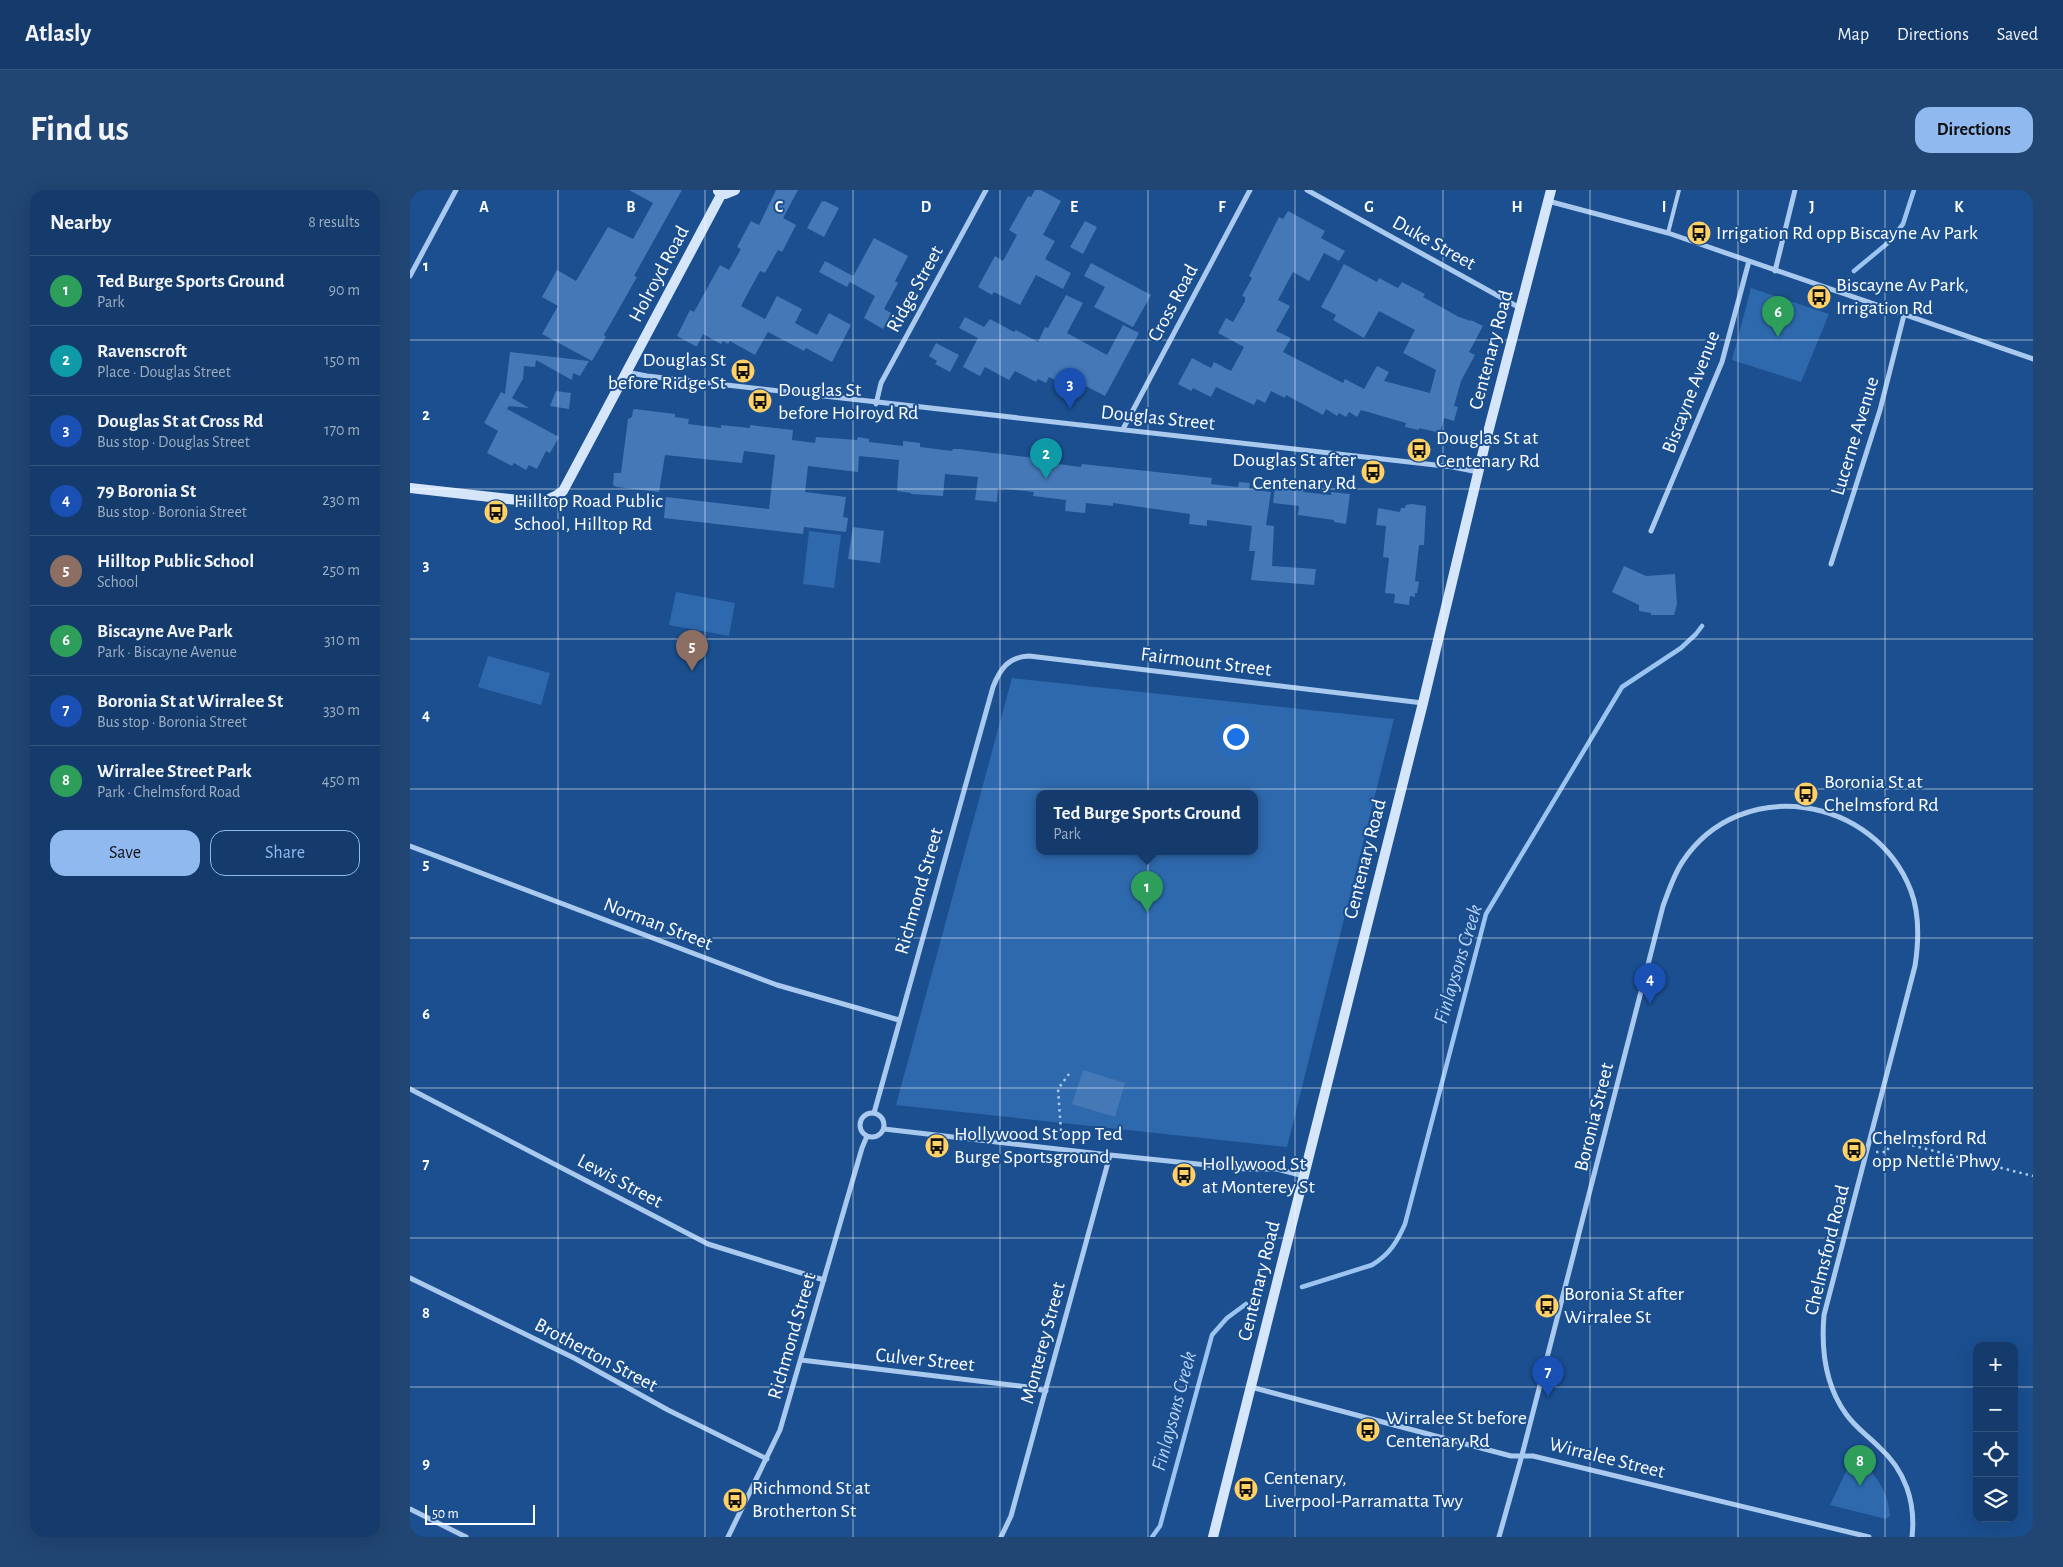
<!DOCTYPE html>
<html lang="en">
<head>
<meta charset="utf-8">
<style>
  body { margin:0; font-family:"Alegreya Sans",sans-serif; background:#214673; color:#f1f3f6 }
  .controls { position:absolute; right:15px; bottom:15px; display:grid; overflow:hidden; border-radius:10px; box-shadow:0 5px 20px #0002 }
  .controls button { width:45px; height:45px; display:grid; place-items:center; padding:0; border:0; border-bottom:1px solid #33557e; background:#143b6b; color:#f1f3f6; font:25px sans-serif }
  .scale { position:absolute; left:15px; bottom:12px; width:110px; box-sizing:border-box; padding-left:5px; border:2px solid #fff; border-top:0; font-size:14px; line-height:18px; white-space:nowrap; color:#fff; -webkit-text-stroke:4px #1b4f8f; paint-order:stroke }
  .you { position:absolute; left:825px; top:546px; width:18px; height:18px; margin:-12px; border:4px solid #fff; border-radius:50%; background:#1a73e8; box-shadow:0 0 0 8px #1a73e833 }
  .badge { display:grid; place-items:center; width:32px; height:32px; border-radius:50%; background:#90b9f0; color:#fff; font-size:16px; font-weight:700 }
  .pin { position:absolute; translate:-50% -41px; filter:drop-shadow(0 1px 2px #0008) }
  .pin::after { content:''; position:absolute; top:26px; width:18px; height:15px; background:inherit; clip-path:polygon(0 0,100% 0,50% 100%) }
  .popup { position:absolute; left:626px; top:600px; width:222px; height:65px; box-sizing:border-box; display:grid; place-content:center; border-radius:10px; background:#143b6b; filter:drop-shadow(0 1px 4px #0005); font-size:16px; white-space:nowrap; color:#9dadc1 }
  .popup b { font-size:19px; color:#f1f3f6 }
  .popup::after { content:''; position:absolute; left:50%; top:100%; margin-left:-10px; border:10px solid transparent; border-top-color:#143b6b }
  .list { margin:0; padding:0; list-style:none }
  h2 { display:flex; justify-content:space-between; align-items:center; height:65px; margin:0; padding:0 20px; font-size:21px }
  h2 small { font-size:16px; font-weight:400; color:#9dadc1 }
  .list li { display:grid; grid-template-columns:32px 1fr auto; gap:15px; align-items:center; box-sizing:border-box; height:70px; padding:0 20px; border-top:1px solid #33557e }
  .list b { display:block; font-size:19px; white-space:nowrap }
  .list p { margin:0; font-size:16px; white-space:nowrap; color:#9dadc1 }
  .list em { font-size:16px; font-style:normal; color:#9dadc1 }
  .actions { display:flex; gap:10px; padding:15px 20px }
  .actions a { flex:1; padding:11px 0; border:1px solid #90b9f0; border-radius:15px; text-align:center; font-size:18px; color:#90b9f0 }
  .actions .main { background:#90b9f0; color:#111 }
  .icon { flex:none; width:28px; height:28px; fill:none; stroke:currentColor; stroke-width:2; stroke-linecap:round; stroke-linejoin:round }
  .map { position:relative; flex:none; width:1623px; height:1347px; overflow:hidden; border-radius:15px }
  header { display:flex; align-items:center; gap:30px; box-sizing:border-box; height:70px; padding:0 25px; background:#143b6b; border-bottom:1px solid #33557e }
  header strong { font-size:24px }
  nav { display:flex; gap:28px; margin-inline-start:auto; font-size:18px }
  .intro { display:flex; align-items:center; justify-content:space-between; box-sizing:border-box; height:120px; padding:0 30px }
  h1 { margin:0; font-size:35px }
  .button { padding:12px 22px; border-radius:15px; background:#90b9f0; color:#111; font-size:18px; font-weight:700 }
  main { display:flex; gap:30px; padding:0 30px }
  aside { flex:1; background:#143b6b; border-radius:15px; box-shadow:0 5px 20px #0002 }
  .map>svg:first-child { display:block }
  .green { fill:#2e69ad; fill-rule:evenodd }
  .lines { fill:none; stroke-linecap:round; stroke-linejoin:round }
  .stream { stroke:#9cc4f0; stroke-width:4.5 }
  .building { fill:#4478b7 }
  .path { stroke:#a9c9ee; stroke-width:2.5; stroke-dasharray:2.5 4; stroke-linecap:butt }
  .lane { stroke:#a9c9ee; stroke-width:4 }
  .street { stroke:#a9c9ee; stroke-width:5 }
  .secondary { stroke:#d6e6fa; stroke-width:10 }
  .grid { fill:none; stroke:#fff; stroke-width:1; stroke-opacity:0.55 }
  .labels { text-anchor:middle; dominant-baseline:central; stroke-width:4; stroke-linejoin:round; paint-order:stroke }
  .poi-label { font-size:20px; fill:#fff; stroke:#1b4f8f; text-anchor:start }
  .street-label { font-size:20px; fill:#fff; stroke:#1b4f8f }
  .water-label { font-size:21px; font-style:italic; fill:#b5d3f5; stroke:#1b4f8f }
  .grid-label { font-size:16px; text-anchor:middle; font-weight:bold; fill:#fff; stroke:#1b4f8f; stroke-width:4; stroke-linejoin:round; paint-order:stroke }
</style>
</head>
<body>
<header>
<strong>Atlasly</strong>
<nav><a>Map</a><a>Directions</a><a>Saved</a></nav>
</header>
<div class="intro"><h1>Find us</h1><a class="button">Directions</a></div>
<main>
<aside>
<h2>Nearby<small>8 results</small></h2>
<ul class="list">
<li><span class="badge" style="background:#2e9e5b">1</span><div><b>Ted Burge Sports Ground</b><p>Park</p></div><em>90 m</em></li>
<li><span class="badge" style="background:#0f9aa8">2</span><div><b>Ravenscroft</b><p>Place · Douglas Street</p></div><em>150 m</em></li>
<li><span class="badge" style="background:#1a4fb4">3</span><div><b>Douglas St at Cross Rd</b><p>Bus stop · Douglas Street</p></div><em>170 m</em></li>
<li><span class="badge" style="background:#1a4fb4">4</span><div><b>79 Boronia St</b><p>Bus stop · Boronia Street</p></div><em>230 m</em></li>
<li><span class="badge" style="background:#8d6e63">5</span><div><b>Hilltop Public School</b><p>School</p></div><em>250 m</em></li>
<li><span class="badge" style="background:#2e9e5b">6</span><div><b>Biscayne Ave Park</b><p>Park · Biscayne Avenue</p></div><em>310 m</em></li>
<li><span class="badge" style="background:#1a4fb4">7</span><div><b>Boronia St at Wirralee St</b><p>Bus stop · Boronia Street</p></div><em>330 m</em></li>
<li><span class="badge" style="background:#2e9e5b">8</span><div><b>Wirralee Street Park</b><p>Park · Chelmsford Road</p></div><em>450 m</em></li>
</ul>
<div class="actions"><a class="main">Save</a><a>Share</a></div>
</aside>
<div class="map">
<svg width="1623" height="1347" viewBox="0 0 1623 1347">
  <rect width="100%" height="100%" fill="#1b4f8f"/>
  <!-- green -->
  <path class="green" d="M1341,98L1419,124L1391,192L1322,170Z
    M399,341L431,345L424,398L393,394Z
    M266,402L325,413L319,446L259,435Z
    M78,466L140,483L131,515L68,497Z
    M602,488L984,529L877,957L486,915ZM630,603H844V661H630Z
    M1444,1265C1464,1282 1478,1299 1480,1326L1476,1329L1420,1315Z"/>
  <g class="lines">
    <!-- stream -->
    <path class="stream" d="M1444,81L1479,52L1493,34L1504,0
      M892,1097L962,1075C980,1064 987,1052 995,1034L1076,724L1212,497L1271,458L1286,444L1292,436
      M742,1347L750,1336L802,1145L817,1128L836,1114"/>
  </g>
  <!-- building -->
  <path class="building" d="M219,0H272L224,86L227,87L194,145L196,147L182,171L132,144L148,116L132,107L147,80L166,91L198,37L223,49L243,13Z
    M366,0H388L373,28L386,35L372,62L368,60L355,83L350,81L331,116L355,129L367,106L392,119L385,133L407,145L419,123L441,135L422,172L396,158L394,161L358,142L345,165L320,151L318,154L313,151L311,154L293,144L287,156H285L267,146L280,120L284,122L310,75L319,80L331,59L327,57L341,31L349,35Z
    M625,0H631L651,11L633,45L645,51L635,69L661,83L653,99L626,85L610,115L584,102L582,105L568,97L585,66L593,71L607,45L599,40L618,6L621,7Z
    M412,11L414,12L415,11L429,18L414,47L397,38Z
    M878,21L915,41L911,48L935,61L929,71L914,63L899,91L883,82L868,110L880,116L866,141L881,148L873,162L933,193L935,189L954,199L967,176L979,182L974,191L1020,203L1026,180L993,163L1005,140L969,121L954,148L923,130L926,125L911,117L934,74L967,92L969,88L988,98L992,92L1015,104L1013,107L1049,127L1061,131V130L1073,136L1059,162L1065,165L1051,191L1044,216L1048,217L1044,231L1034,228L1030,243L1009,238V240L995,237L996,233L951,220L947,227L939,222L936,227L929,223L927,226L916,219L913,225L876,205L875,208L861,201L855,213L847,209L844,215L806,197L801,207L783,198L781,201L768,194L782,168L801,178L804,172L821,181L834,157L808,143L816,128L823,132L835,111V107L832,106L842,88L839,86L869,27L873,29Z
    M675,31L687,37L673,64L660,57Z
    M464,48L498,66L485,91L488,93L474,119L481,123L473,139L454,128L465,106L440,92Z
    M415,71L443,86L437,97L409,82Z
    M681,73L741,105L723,137L684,117L695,97L674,86Z
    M656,105L673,113L657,143L697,165L713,135L729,143L695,206L670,193L668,197L657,191L654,195L639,187L636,193L628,189L626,192L605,181L599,190L575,177L570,186L553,177L568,148L549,138L555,127L574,137L580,129L604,142L606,140L628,152L635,137L638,138Z
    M526,153L549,165L540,182L525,174L527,171L519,166Z
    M100,162L179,171L170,186L163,183L162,190L126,170L125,177L114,176L113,189L102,208L119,218L99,216L97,219L149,247L140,263L136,261L127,279L119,275L116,280L104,273L102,276L77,263L88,241L74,233L91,202L95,204Z
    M146,201L161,203L159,219L140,216Z
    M225,219L265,224V227L279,229L278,234L311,238V235L340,238V235L383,240L382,250L405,253L406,247L447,250L448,247L459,249V252L493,256V251L510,253V257L542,261L543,259H550L592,264L648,271V274L671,277L672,274L802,288L801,294L828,297L829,292L840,293L839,299L861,302L856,335L864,336L862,376L906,379L904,395L841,390L845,361H839L842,336L797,330V336L779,334L780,324L703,313V316L676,313L675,323L655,321L656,310L623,306L624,302L588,298L587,312L565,310L568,287L535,284L533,306L501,304V303L487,301L489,270L449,266L448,282L398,276L395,302L436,307L433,327L438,328L436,342L394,337L393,344L254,328L256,307L359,319L365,265L334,261L332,273L255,265L249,302L207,297L203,295L204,283H211L218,229L222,227L223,220Z
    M865,296L894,300L893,302L921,305V302L940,304L936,334L924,332V330L888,325L889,316L863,313Z
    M1002,314L1016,316L1014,355H1009L1005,391L1009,392L1007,403H1005V407L1000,406L999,415L984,413L985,404L975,403L979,368L973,367L976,336L966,335L968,318L990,322L991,318H995L996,315Z
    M443,337L474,341L470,373L438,369Z
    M1214,376L1236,386L1265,384L1267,414L1264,425H1241V423L1229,421V415L1202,402Z
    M673,880L715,893L705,927L662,914Z"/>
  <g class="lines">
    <!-- path -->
    <path class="path" d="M651,941L648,899L659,884
      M1466,962H1477L1481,950L1623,986"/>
    <!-- lane -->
    <path class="lane" d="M1258,43L1269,0"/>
    <!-- street -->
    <path class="street" d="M897,0L1110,118
      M1138,11L1258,43L1623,169
      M1365,81L1385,0
      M0,86L46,0
      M216,182L237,186C505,218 774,246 1043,277L1068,282
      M466,214L471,193L576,0
      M713,239L840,0
      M1241,341L1312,172L1339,71
      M1421,374L1470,220L1494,125
      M0,656L367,795L489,830
      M0,899L298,1054L414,1090
      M464,923L583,497C590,479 598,467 619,466L1013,513
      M450 935a12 12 0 1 1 24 0a12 12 0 1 1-24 0Z
      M474,939L700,965L836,979H867L894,986
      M0,1088L164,1168L258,1220L357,1269
      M391,1170L618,1197L636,1201
      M841,1197L1101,1266H1123L1459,1347
      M0,1319L56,1347
      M318,1347L370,1240L452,958L457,946
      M591,1347L601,1326L700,965
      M1089,1347L1112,1265L1253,716C1259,700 1264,684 1273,671C1331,584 1465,606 1501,701C1510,725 1509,750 1505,776L1414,1125C1411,1160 1415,1195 1436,1224C1445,1237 1458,1246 1469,1257C1495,1280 1506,1312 1502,1347"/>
    <!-- secondary -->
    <path class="secondary" d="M308,1L315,4L325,0
      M0,298L126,312C137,310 144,308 153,301L312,3
      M803,1347L1013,513L1075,254L1141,0"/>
  </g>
  <!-- grid -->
  <path class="grid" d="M148,0V1347M295,0V1347M443,0V1347M590,0V1347M738,0V1347M885,0V1347M1033,0V1347M1180,0V1347M1328,0V1347M1475,0V1347M0,150H1623M0,299H1623M0,449H1623M0,599H1623M0,748H1623M0,898H1623M0,1048H1623M0,1197H1567M1604,1197H1623"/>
  <!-- icons -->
  <defs>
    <symbol id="bus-disc" viewBox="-11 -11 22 22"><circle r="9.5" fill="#ffd166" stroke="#1b4f8f"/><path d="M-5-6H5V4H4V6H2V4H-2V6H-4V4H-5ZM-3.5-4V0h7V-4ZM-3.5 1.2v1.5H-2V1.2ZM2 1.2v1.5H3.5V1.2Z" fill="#111"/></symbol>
  </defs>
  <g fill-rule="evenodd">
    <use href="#bus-disc" x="1275" y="29" width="28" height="28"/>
    <use href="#bus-disc" x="1395" y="93" width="28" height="28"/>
    <use href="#bus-disc" x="319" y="167" width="28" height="28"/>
    <use href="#bus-disc" x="336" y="197" width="28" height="28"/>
    <use href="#bus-disc" x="995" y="246" width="28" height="28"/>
    <use href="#bus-disc" x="949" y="268" width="28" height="28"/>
    <use href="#bus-disc" x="72" y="308" width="28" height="28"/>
    <use href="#bus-disc" x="1382" y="590" width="28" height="28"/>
    <use href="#bus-disc" x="513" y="942" width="28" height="28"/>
    <use href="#bus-disc" x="1430" y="946" width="28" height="28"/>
    <use href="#bus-disc" x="760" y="971" width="28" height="28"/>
    <use href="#bus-disc" x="1123" y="1102" width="28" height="28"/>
    <use href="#bus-disc" x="944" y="1226" width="28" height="28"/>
    <use href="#bus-disc" x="822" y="1285" width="28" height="28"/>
    <use href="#bus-disc" x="311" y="1296" width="28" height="28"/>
  </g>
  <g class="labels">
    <!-- poi labels -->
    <g class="poi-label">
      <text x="1306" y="43">Irrigation Rd opp Biscayne Av Park</text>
      <text x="1426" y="95">Biscayne Av Park,<tspan x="1426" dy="23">Irrigation Rd</tspan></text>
      <text x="316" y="170" text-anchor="end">Douglas St<tspan x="316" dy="23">before Ridge St</tspan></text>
      <text x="368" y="200">Douglas St<tspan x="368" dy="23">before Holroyd Rd</tspan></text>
      <text x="1026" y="248">Douglas St at<tspan x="1026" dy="23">Centenary Rd</tspan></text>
      <text x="946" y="270" text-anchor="end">Douglas St after<tspan x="946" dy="23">Centenary Rd</tspan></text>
      <text x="104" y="311">Hilltop Road Public<tspan x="104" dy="23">School, Hilltop Rd</tspan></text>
      <text x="1414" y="592">Boronia St at<tspan x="1414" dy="23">Chelmsford Rd</tspan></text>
      <text x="544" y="944">Hollywood St opp Ted<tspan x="544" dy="23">Burge Sportsground</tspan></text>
      <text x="1462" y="948">Chelmsford Rd<tspan x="1462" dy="23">opp Nettle Phwy</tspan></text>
      <text x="792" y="974">Hollywood St<tspan x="792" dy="23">at Monterey St</tspan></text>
      <text x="1154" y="1104">Boronia St after<tspan x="1154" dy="23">Wirralee St</tspan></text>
      <text x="976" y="1228">Wirralee St before<tspan x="976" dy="23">Centenary Rd</tspan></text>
      <text x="854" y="1288">Centenary,<tspan x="854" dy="23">Liverpool-Parramatta Twy</tspan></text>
      <text x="342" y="1298">Richmond St at<tspan x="342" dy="23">Brotherton St</tspan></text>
    </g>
    <!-- street labels -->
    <g class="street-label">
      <text transform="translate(1024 53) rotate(29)">Duke Street</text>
      <text transform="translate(249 84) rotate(-62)">Holroyd Road</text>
      <text transform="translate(505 99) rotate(-61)">Ridge Street</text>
      <text transform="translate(763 113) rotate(-62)">Cross Road</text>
      <text transform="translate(1081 160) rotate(-75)">Centenary Road</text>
      <text transform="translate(1281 202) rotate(-69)">Biscayne Avenue</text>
      <text transform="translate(748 228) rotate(6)">Douglas Street</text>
      <text transform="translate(1445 246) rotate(-73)">Lucerne Avenue</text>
      <text transform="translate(796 472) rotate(7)">Fairmount Street</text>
      <text transform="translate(955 669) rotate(-76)">Centenary Road</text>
      <text transform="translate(509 701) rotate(-74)">Richmond Street</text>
      <text transform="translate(248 734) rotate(21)">Norman Street</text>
      <text transform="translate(1184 927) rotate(-76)">Boronia Street</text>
      <text transform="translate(210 991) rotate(28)">Lewis Street</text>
      <text transform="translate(1417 1060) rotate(-76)">Chelmsford Road</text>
      <text transform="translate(849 1091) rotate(-76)">Centenary Road</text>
      <text transform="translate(382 1146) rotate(-74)">Richmond Street</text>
      <text transform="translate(633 1153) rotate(-75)">Monterey Street</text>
      <text transform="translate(186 1165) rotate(28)">Brotherton Street</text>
      <text transform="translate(515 1170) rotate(6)">Culver Street</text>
      <text transform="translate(1197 1268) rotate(14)">Wirralee Street</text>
    </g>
    <!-- water labels -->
    <g class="water-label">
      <text transform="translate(1048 774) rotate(-73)">Finlaysons Creek</text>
      <text transform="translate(764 1221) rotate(-75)">Finlaysons Creek</text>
    </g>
  </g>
  <g class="grid-label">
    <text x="74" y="22">A</text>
    <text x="221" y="22">B</text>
    <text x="369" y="22">C</text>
    <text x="516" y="22">D</text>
    <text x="664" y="22">E</text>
    <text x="812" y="22">F</text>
    <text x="959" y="22">G</text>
    <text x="1107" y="22">H</text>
    <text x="1254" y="22">I</text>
    <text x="1402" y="22">J</text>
    <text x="1549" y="22">K</text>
    <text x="16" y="81">1</text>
    <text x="16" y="230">2</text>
    <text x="16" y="380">3</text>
    <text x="16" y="530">4</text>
    <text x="16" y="679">5</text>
    <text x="16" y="829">6</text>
    <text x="16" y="979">7</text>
    <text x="16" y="1128">8</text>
    <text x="16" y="1278">9</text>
  </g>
</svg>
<div class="controls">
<button>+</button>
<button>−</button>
<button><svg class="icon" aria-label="locate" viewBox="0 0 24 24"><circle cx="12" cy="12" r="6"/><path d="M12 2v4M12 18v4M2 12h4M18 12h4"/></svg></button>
<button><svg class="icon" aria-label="layers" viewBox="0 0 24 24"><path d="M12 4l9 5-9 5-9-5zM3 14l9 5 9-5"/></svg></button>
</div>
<div class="scale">50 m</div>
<div class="you"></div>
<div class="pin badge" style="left:737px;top:722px;background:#2e9e5b">1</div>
<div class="popup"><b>Ted Burge Sports Ground</b>Park</div>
<div class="pin badge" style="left:636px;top:289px;background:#0f9aa8">2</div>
<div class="pin badge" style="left:660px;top:219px;background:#1a4fb4">3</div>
<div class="pin badge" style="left:1240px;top:814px;background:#1a4fb4">4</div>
<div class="pin badge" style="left:282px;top:481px;background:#8d6e63">5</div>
<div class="pin badge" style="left:1368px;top:147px;background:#2e9e5b">6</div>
<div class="pin badge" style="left:1138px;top:1207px;background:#1a4fb4">7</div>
<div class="pin badge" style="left:1450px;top:1296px;background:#2e9e5b">8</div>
</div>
</main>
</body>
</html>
